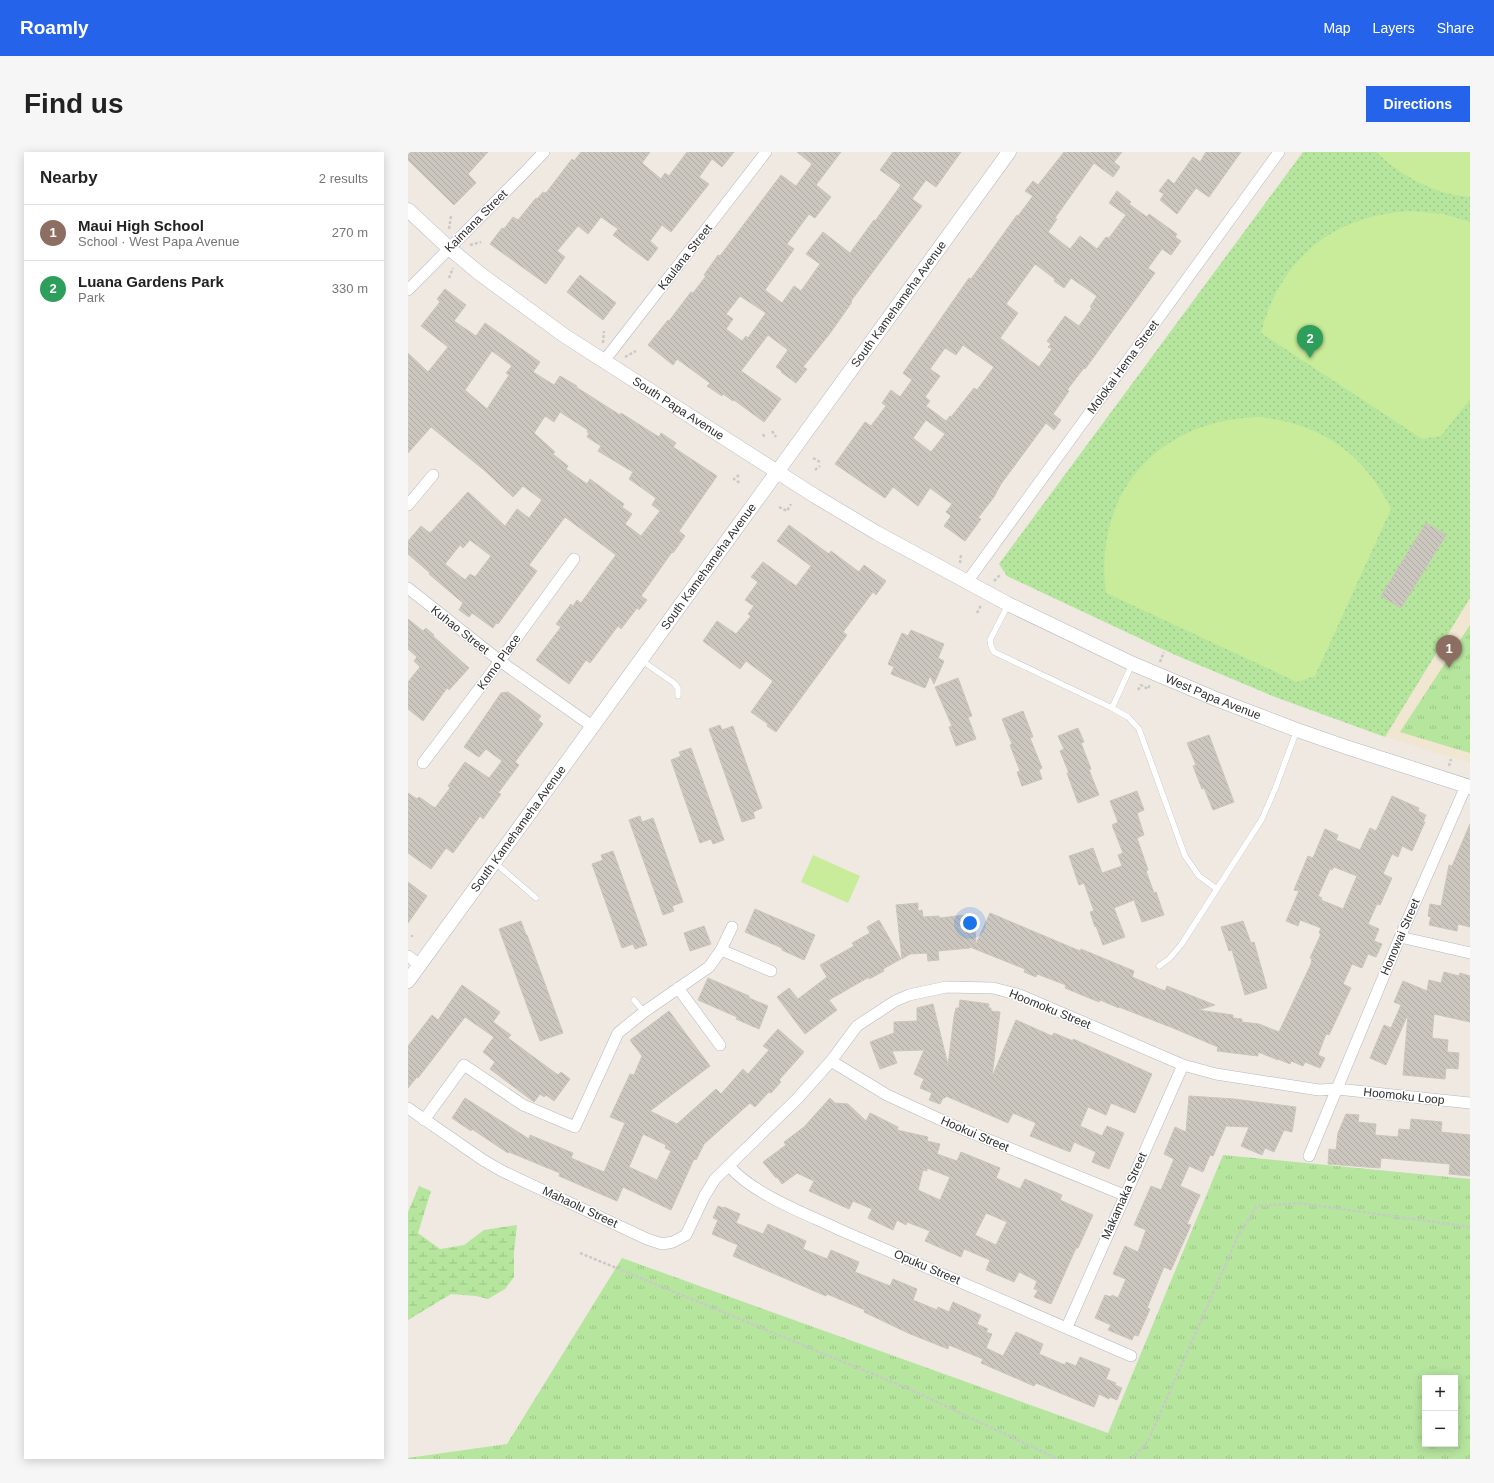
<!DOCTYPE html>
<html lang="en">
<head>
<meta charset="utf-8">
<style>
  body { margin:0; font-family:Arial,sans-serif; background:#f6f6f6; color:#222 }
  .controls { position:absolute; right:12px; bottom:12px; display:grid; overflow:hidden; border-radius:0px; box-shadow:0 2px 10px #0003 }
  .controls button { width:36px; height:36px; display:grid; place-items:center; padding:0; border:0; border-bottom:1px solid #e0e0e0; background:#fff; color:#222; font:20px sans-serif }
  .you { position:absolute; left:562px; top:771px; width:14px; height:14px; margin:-10px; border:3px solid #fff; border-radius:50%; background:#1a73e8; box-shadow:0 0 0 6px #1a73e833 }
  .badge { display:grid; place-items:center; width:26px; height:26px; border-radius:50%; background:#2563eb; color:#fff; font-size:13px; font-weight:700 }
  .pin { position:absolute; translate:-50% -33px; filter:drop-shadow(0 1px 2px #0008) }
  .pin::after { content:''; position:absolute; top:21px; width:14px; height:12px; background:inherit; clip-path:polygon(0 0,100% 0,50% 100%) }
  .list { margin:0; padding:0; list-style:none }
  h2 { display:flex; justify-content:space-between; align-items:center; height:52px; margin:0; padding:0 16px; font-size:17px }
  h2 small { font-size:13px; font-weight:400; color:#767676 }
  .list li { display:grid; grid-template-columns:26px 1fr auto; gap:12px; align-items:center; box-sizing:border-box; height:56px; padding:0 16px; border-top:1px solid #e0e0e0 }
  .list b { display:block; font-size:15px; white-space:nowrap }
  .list p { margin:0; font-size:13px; white-space:nowrap; color:#767676 }
  .list em { font-size:13px; font-style:normal; color:#767676 }
  .map { position:relative; flex:none; width:1062px; height:1307px; overflow:hidden; border-radius:0px }
  header { display:flex; align-items:center; gap:24px; box-sizing:border-box; height:56px; padding:0 20px; background:#2563eb; color:#fff }
  header strong { font-size:19px }
  nav { display:flex; gap:22px; margin-inline-start:auto; font-size:14px }
  .intro { display:flex; align-items:center; justify-content:space-between; box-sizing:border-box; height:96px; padding:0 24px }
  h1 { margin:0; font-size:28px }
  .button { padding:10px 18px; border-radius:0px; background:#2563eb; color:#fff; font-size:14px; font-weight:700 }
  main { display:flex; gap:24px; padding:0 24px }
  aside { flex:1; background:#fff; border-radius:0px; box-shadow:0 2px 10px #0003 }
  .map>svg:first-child { display:block }
  .education { fill:#f0e6d1 }
  .grass { fill:url(#grass-tufts); fill-rule:evenodd }
  .wetland { fill:url(#wetland-marsh) }
  .park { fill:url(#park-dots) }
  .pitch { fill:#c9ec9a }
  .building { fill:url(#building-back-hatch); stroke:#cbc5ba; fill-rule:evenodd }
  .lines { fill:none; stroke-linecap:round; stroke-linejoin:round }
  .service-casing { stroke:#b4b7c1; stroke-width:6 }
  .minor-casing { stroke:#b4b7c1; stroke-width:12 }
  .tertiary-casing { stroke:#b4b7c1; stroke-width:15 }
  .path { stroke:#c9c9c9; stroke-width:2.5; stroke-dasharray:3 2; stroke-linecap:butt }
  .service { stroke:#fff; stroke-width:5.5 }
  .minor { stroke:#fff; stroke-width:11 }
  .tertiary { stroke:#fff; stroke-width:14 }
  .labels { text-anchor:middle; dominant-baseline:central; stroke-width:3; stroke-linejoin:round; paint-order:stroke }
  .street-label { font-size:12px; fill:#2e2e2e; stroke:#fff }
</style>
</head>
<body>
<header>
<strong>Roamly</strong>
<nav><a>Map</a><a>Layers</a><a>Share</a></nav>
</header>
<div class="intro"><h1>Find us</h1><a class="button">Directions</a></div>
<main>
<aside>
<h2>Nearby<small>2 results</small></h2>
<ul class="list">
<li><span class="badge" style="background:#8d6e63">1</span><div><b>Maui High School</b><p>School · West Papa Avenue</p></div><em>270 m</em></li>
<li><span class="badge" style="background:#2e9e5b">2</span><div><b>Luana Gardens Park</b><p>Park</p></div><em>330 m</em></li>
</ul>
</aside>
<div class="map">
<svg width="1062" height="1307" viewBox="0 0 1062 1307">
  <defs>
    <pattern id="grass-tufts" width="24" height="20" patternUnits="userSpaceOnUse"><rect width="24" height="20" fill="#b6e59e"/><path d="M3 7l-1-3M5 7V3M7 7l1-3M15 17l-1-3M17 17v-4M19 17l1-3" fill="none" stroke="#9dc588"/></pattern>
    <pattern id="wetland-marsh" width="20" height="14" patternUnits="userSpaceOnUse"><rect width="20" height="14" fill="#b6e59e"/><path d="M1 5h8M5 5V1M11 12h8M15 12V8" fill="none" stroke="#9dc588"/></pattern>
    <pattern id="park-dots" width="8" height="8" patternUnits="userSpaceOnUse"><rect width="8" height="8" fill="#b6e59e"/><path d="M2 2h.1M6 6h.1" fill="none" stroke="#9dc588" stroke-width="1.8" stroke-linecap="round"/></pattern>
    <pattern id="building-back-hatch" width="6" height="6" patternUnits="userSpaceOnUse"><rect width="6" height="6" fill="#cbc7bf"/><path d="M-1 5l2 2M0 0l6 6M5-1l2 2" fill="none" stroke="#afaba4"/></pattern>
  </defs>
  <rect width="100%" height="100%" fill="#efe9e1"/>
  <!-- education -->
  <path class="education" d="M1062,446V611L977,585Z"/>
  <!-- grass -->
  <path class="grass" d="M1062,473V601L992,580Z
    M815,1003L1062,1027V1307H0V1306L99,1292L214,1106L700,1281ZM1017,1226H1047V1292H1017Z"/>
  <!-- wetland -->
  <path class="wetland" d="M11,1034L23,1039L10,1081L32,1097L56,1093L76,1078L109,1073L106,1100V1125L97,1137L80,1147L68,1144L43,1142L0,1168V1060Z"/>
  <!-- park -->
  <path class="park" d="M895,0H1062V446L977,585L867,545L765,502L599,424L591,412Z"/>
  <!-- pitch -->
  <path class="pitch" d="M968,0H1062V45C1025,42 995,25 968,0Z
    M1001,59L1036,62L1062,70V247L1033,284L1014,287L853,181C872,107 924,64 1001,59Z
    M852,265C913,272 956,301 983,357L907,524L889,530L698,441C685,340 751,267 852,265Z
    M405,703L452,724L440,751L393,730Z"/>
  <!-- building -->
  <path class="building" d="M3,0H80L60,22L68,31L46,53L0,8V3Z
    M173,0H242L234,11L253,27L257,21L261,24L279,0H326L314,15L304,7L291,25L301,32L263,80L254,73L242,89L250,96L240,109L205,83L210,77L193,65L180,82L170,74L149,99L157,105L138,132L82,92L94,76L96,77L105,65L110,68L128,46L129,47L135,40L138,41L164,7L166,9Z
    M389,0H433L408,33L423,45L407,66L401,62L379,92L386,97L357,138L374,151L386,134L393,139L412,112L398,102L415,80L442,101L466,68L467,69L493,33L472,18L485,0H553L528,35L518,28L504,47L514,54L443,149L444,150L423,180L395,215L399,217L388,231L373,220L374,219L368,215L380,198L360,183L333,219L373,247L356,270L326,248L325,249L315,242L314,244L299,234L302,231L269,207L265,213L240,193L260,168L261,169L283,140L285,141L298,124L296,123L310,103L312,104L373,23L388,34L404,12ZM332,144L358,161L340,186L338,184L334,189L318,177L325,167L318,162Z
    M656,0H714L706,10L712,15L705,25L686,11L647,66L649,67L640,80L662,97L672,84L689,97L698,85L701,86L718,63L701,51L709,39L723,50L721,52L739,65L741,62L769,82L767,85L773,89L763,103L754,97L740,116L747,121L677,217L676,216L659,238L661,239L645,262L653,268L646,278L638,271L593,332L586,345L570,366L573,367L557,389L536,374L543,364L538,360L544,352L522,336L510,354L485,335L477,346L427,312L457,270L463,274L478,254L474,251L483,238L492,245L504,228L495,221L561,126L563,127L609,63L610,64L625,44L617,39L625,29L630,33ZM627,112L647,127L646,129L656,136L663,126L689,144L682,155L684,156L671,174L657,164L639,189L643,192L640,195L644,197L631,215L592,186L610,161L598,152ZM555,193L586,215L569,238L566,236L543,265L542,264L538,269L518,254L522,249L517,245L532,224L522,217L537,196L548,203ZM518,268L537,282L523,300L505,286Z
    M798,0H833L801,45L788,36L769,62L752,48L756,42L751,39L760,27L766,32L785,5L792,10Z
    M172,123L208,151L195,168L159,140Z
    M37,137L58,153L46,169L68,184L77,171L132,210L125,220L146,233L152,224L169,234L168,235L212,263L213,261L251,285L253,281L268,291L265,295L309,324L271,379L277,384L265,401L264,400L233,444L239,448L231,458L229,456L213,477L210,474L182,511L178,508L161,532L128,508L153,475L148,472L163,452L165,454L169,448L173,451L208,403L157,365L121,413L129,419L90,472L88,471L85,476L64,461L61,465L51,458L55,451L21,422L22,421L0,402V389L13,374L22,381L60,340L97,374L109,357L121,366L134,348L115,334L105,345L76,318L23,275L0,301V201L20,220L40,195L13,174L32,150L29,147ZM84,199L104,214L98,221L101,223L79,257L57,238ZM152,260L180,278L179,280L181,281L179,285L193,294L190,299L225,320L221,327L248,346L244,353L252,359L233,384L217,372L224,362L214,355L216,352L182,327L179,332L158,317L160,314L145,302L147,300L126,281L137,264L146,270ZM62,388L83,404L67,425L62,422L57,428L37,412L52,393L55,396Z
    M1018,371L1038,383L993,456L973,444Z
    M381,373L421,402L423,399L451,420L456,413L478,429L468,443L465,440L435,480L439,483L368,580L359,574L360,572L343,560L365,529L338,509L332,517L295,489L309,469L328,482L343,464L340,462L346,454L337,448L350,430L343,425L355,410L388,434L403,414L369,389Z
    M0,467L15,479L18,476L26,483L25,484L61,516L41,538L39,536L15,569L0,557V530L12,515L6,509L9,505L0,497Z
    M503,478L536,492L530,506L536,509L526,532L522,524L517,536L483,522L486,515L480,512L494,481L500,484Z
    M550,526L564,564L560,565L568,587L548,594L541,575L544,574L527,535Z
    M100,540L133,564L130,568L135,572L107,610L111,613L90,641L93,642L75,667L72,664L45,701L38,696L23,717L0,701V641L9,647L11,645L27,656L42,636L40,634L57,610L81,626L94,609L78,597L71,605L56,595L93,541Z
    M615,559L625,585L622,586L634,616L631,618L634,627L614,634L609,620L612,619L602,593L604,592L594,567Z
    M312,573L314,578L325,574L354,656L345,660L347,666L334,670L301,577Z
    M670,576L676,590L673,591L683,617L681,618L691,643L670,651L659,621H661L652,599L656,597L650,584Z
    M801,583L826,650L805,658L796,636L794,637L785,614L788,613L779,591Z
    M283,596L316,688L305,692L303,687L292,691L263,608L273,604L271,600Z
    M729,639L736,658L729,661L736,683L729,686L740,718L738,719L746,741L748,740L756,763L734,770L726,748L706,756L717,785L695,793L688,774L687,775L682,760L686,759L676,731L671,733L661,704L685,696L694,721L714,714L710,703L715,701L704,673L710,670L702,649Z
    M984,644L1011,656L1010,659L1018,663L1015,670H1017L1004,699L994,694L990,705L984,702L975,722L984,726L972,753L969,752L960,772L971,777L966,789L974,792L968,805L960,802L954,816L944,812L935,832L943,836L921,883L918,882L910,903L917,906L912,916L897,910L895,914L883,909L882,912L870,907V908L850,900V904L809,899L810,895L765,876L711,855V856L692,848L691,850L657,836L658,833L629,822L628,825L616,820L617,817L562,795V796L530,799L531,808L520,809L519,801L502,802L494,807L488,753L510,751V759L514,758L515,765L531,764V766L566,762L568,792L582,761L672,799L673,797L726,819L724,825L757,839L759,834L807,853L790,858L825,863V866L834,867V870L851,872L871,880L903,812L904,807L902,806L913,782L911,781L913,776L892,768L890,774L878,769L891,739L886,738L900,704L905,706L917,677L930,683L928,688L952,698L962,676L968,679ZM926,715L949,724L935,757L913,748L914,746L910,744L922,717L924,718Z
    M232,664L234,670L245,666L275,750L264,754L266,759L255,763L221,668Z
    M1062,672V775L1050,772L1049,779L1021,773L1023,765L1020,764L1022,752L1033,754L1041,713L1044,714Z
    M205,699L239,793L227,797L225,792L214,796L184,712L195,708L193,703Z
    M0,730L19,744L0,771Z
    M347,757L407,783L396,808L374,798V796L337,780Z
    M471,768L493,807L475,817L476,819L461,827V825L421,848L429,858L397,882L369,845L381,836L390,847L419,825L412,813L446,794L444,791L462,781L459,775Z
    M113,769L118,783H119L155,881L132,889L91,777Z
    M835,769L843,791L846,790L859,836L837,843L824,798L821,799L813,775Z
    M296,774L303,792L282,799L276,781Z
    M1036,820L1051,824L1052,821L1062,824V870L1026,862L1024,886L1040,888L1039,900L1051,901L1050,917L1038,916L1037,927L995,923L1000,862L978,913L962,906L976,873L983,876L993,853L986,850L995,829L1019,839L1021,828L1033,831Z
    M300,826L341,844V846L360,854L351,877L328,867L329,865L290,848Z
    M54,833L92,860L85,870L103,883L100,886L150,923L153,920L162,927L146,949L138,943L136,945L132,942L126,950L82,917L87,910L75,900L86,885L57,865L10,926L9,925L0,936V894L24,863L30,868Z
    M552,848L581,852L580,856H583V859L592,860L584,925L608,868L644,884L646,881L665,889V887L744,922L727,961L703,951L698,963L680,955L672,974L694,984L699,974L716,981L701,1017L684,1010L688,1000L666,990L662,1000L622,984L628,971L605,961L600,971L538,944L537,946H535L532,952L521,948L524,941L512,936L516,927L506,922L516,898L484,899L489,911L472,917L462,890L486,881V870L509,869V856L525,852L540,913L546,865L548,856H551Z
    M261,859L302,914L242,959L269,972L308,937L313,942L335,917L340,922L361,898L355,894L370,877L396,900L371,928L373,930L363,941L361,940L347,955L342,951L296,992L288,1008L287,1007L285,1009L263,1058L215,1035L209,1049L151,1024L152,1021L101,1000L100,1001L64,977L63,979L44,966L57,946L121,987L122,983L165,1001L163,1006L196,1020L217,971L202,965L222,922L226,923L234,904L222,888ZM235,982L258,993L257,996L263,999L249,1028L221,1015Z
    M781,944L826,947L888,955L884,980L876,978L866,1000L857,996L854,1003L833,994L841,975L818,974L805,1004L802,1003L795,1020L781,1014L772,1034L792,1043L779,1072L783,1073L763,1118L756,1115L739,1156L742,1157L730,1184L726,1183L724,1188L700,1178L703,1173L687,1166L697,1143L703,1145L704,1143L710,1146L718,1127L705,1122L717,1094L730,1100L738,1078L726,1073L743,1034L753,1038L766,1007L756,1002L767,975L778,980Z
    M422,946L427,951L440,952L458,969L462,961L490,975L489,978L520,985L519,989L532,992L529,1002L549,1009L553,1000L592,1016L588,1026L612,1037L617,1027L654,1043L652,1048L685,1063L670,1096H668L643,1152L626,1145L630,1138L626,1137L629,1129L611,1120L606,1130L578,1118L582,1108L556,1097L553,1105L517,1089L522,1079L499,1070L498,1073L489,1068L485,1078L460,1066L464,1057L445,1049L441,1057L401,1039L406,1029L389,1021L374,1032L369,1025L368,1026L355,1010L378,993L376,990L396,975ZM519,1016L542,1025L532,1048L510,1038L515,1018L519,1019ZM578,1061L599,1070L588,1093L567,1083Z
    M938,962L951,963L950,970L968,972L967,983L990,985L991,977L1002,978L1003,967L1034,970L1033,980L1062,983V1024L1041,1022L1042,1012L973,1006L972,1016L920,1012L921,997L928,998L930,981Z
    M310,1054L315,1056L316,1055L332,1062L328,1071L355,1082L360,1072L398,1089L395,1097L419,1107L423,1098L451,1110L447,1120L482,1134L485,1127L509,1137L505,1148L529,1158L530,1155L541,1160L545,1150L573,1163L569,1172L580,1177L578,1180L584,1182L578,1196L595,1204L608,1180L635,1192L631,1202L657,1213L658,1210L668,1214L672,1205L702,1217L698,1227L708,1231L707,1233L714,1236L709,1248L702,1245L701,1247L691,1242L686,1255L628,1231L626,1234L573,1211L575,1207L541,1193L540,1197L500,1181L456,1160L457,1158L419,1142L418,1144L325,1104L330,1093L304,1082L310,1068L305,1066Z"/>
  <g class="lines">
    <defs>
      <path id="service" d="M600,453L582,488L583,494L586,500L704,556L720,565L731,577L777,704L791,724L809,737
        M233,508L266,531L270,536V544
        M704,556L724,512
        M86,710L128,746
        M751,814L761,807L773,793L854,667L867,637L889,578
        M226,848L236,860"/>
      <path id="minor" d="M0,138L116,21L136,0
        M196,209L358,0
        M0,353L25,323
        M559,430L871,0
        M0,436L92,509L184,574
        M15,611L83,521L166,407
        M992,785L1062,801
        M313,798L363,819
        M0,804L12,813
        M270,836L312,893
        M423,909L479,943L542,972L716,1043
        M0,956L75,1008L94,1019L239,1087L254,1092L265,1090L278,1083L297,1043L307,1027L389,947L423,909L449,874L487,849L501,843L538,835L585,836L612,843L775,913L808,922L911,938L929,937L1062,951
        M16,968L56,913L115,953L167,975L210,881L236,860L301,815L313,798L324,775
        M901,1004L992,785L1058,634
        M321,1014C345,1042 396,1061 430,1077L723,1204
        M659,1175L775,913"/>
      <g id="tertiary">
        <path id="s1" d="M0,58L41,96L71,121L157,184L407,344L469,381L600,452L725,512L808,547L889,578L938,595L1062,635"/>
        <path id="s2" d="M0,829L601,0"/>
      </g>
    </defs>
    <!-- service casing -->
    <use href="#service" class="service-casing"/>
    <!-- minor casing -->
    <use href="#minor" class="minor-casing"/>
    <!-- tertiary casing -->
    <use href="#tertiary" class="tertiary-casing"/>
    <!-- path -->
    <path class="path" d="M41,77L43,64
      M62,93L73,90
      M41,126L45,116
      M195,191L196,179
      M217,205L228,199
      M364,279L368,285
      M355,282L357,286
      M405,306L412,310
      M407,318L412,314
      M331,323L326,327L333,332
      M371,355L379,359L383,352
      M552,411L553,402
      M586,429L593,422
      M569,461L573,453
      M752,510L756,500
      M730,538L733,533L740,537L742,532
      M1041,614L1043,607
      M4,785V783
      M172,1101L501,1237L650,1307
      M724,1307L740,1289L830,1084L849,1054L891,1051L1062,1075"/>
    <!-- service -->
    <use href="#service" class="service"/>
    <!-- minor -->
    <use href="#minor" class="minor"/>
    <!-- tertiary -->
    <use href="#tertiary" class="tertiary"/>
  </g>
  <g class="labels">
    <!-- street labels -->
    <g class="street-label">
      <text transform="translate(68 69) rotate(-45)">Kaimana Street</text>
      <text transform="translate(277 105) rotate(-52)">Kaulana Street</text>
      <text stroke="none"><textPath href="#s2" startOffset="836">South Kamehameha Avenue</textPath></text>
      <text transform="translate(715 215) rotate(-54)">Molokai Hema Street</text>
      <text stroke="none"><textPath href="#s1" startOffset="336">South Papa Avenue</textPath></text>
      <text stroke="none"><textPath href="#s2" startOffset="512">South Kamehameha Avenue</textPath></text>
      <text transform="translate(52 478) rotate(38)">Kuhao Street</text>
      <text transform="translate(91 510) rotate(-54)">Komo Place</text>
      <text stroke="none"><textPath href="#s1" startOffset="945">West Papa Avenue</textPath></text>
      <text stroke="none"><textPath href="#s2" startOffset="188">South Kamehameha Avenue</textPath></text>
      <text transform="translate(992 785) rotate(-67)">Honowai Street</text>
      <text transform="translate(642 857) rotate(22)">Hoomoku Street</text>
      <text transform="translate(996 944) rotate(6)">Hoomoku Loop</text>
      <text transform="translate(567 982) rotate(23)">Hookui Street</text>
      <text transform="translate(716 1044) rotate(-66)">Makamaka Street</text>
      <text transform="translate(172 1055) rotate(25)">Mahaolu Street</text>
      <text transform="translate(519 1115) rotate(23)">Opuku Street</text>
    </g>
  </g>
</svg>
<div class="controls">
<button>+</button>
<button>−</button>
</div>
<div class="you"></div>
<div class="pin badge" style="left:1041px;top:516px;background:#8d6e63">1</div>
<div class="pin badge" style="left:902px;top:206px;background:#2e9e5b">2</div>
</div>
</main>
</body>
</html>
